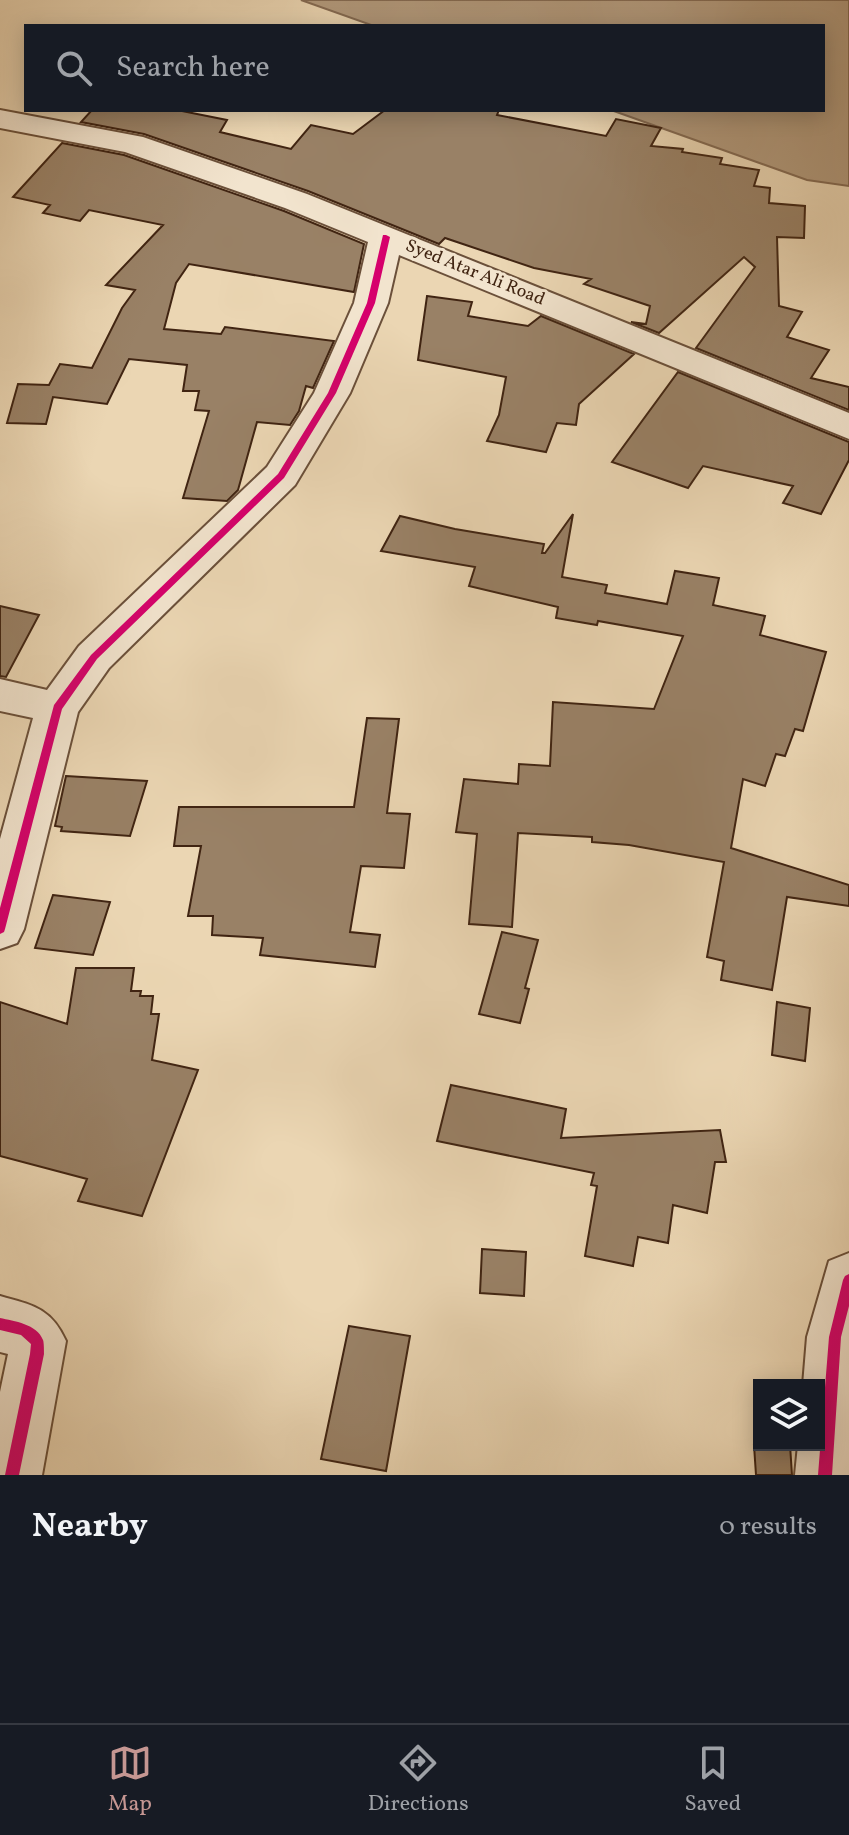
<!DOCTYPE html>
<html lang="en">
<head>
<meta charset="utf-8">
<style>
  body { margin:0; font-family:Vollkorn,serif; background:#242831; color:#f1f3f6 }
  .controls { position:absolute; right:24px; bottom:24px; display:grid; overflow:hidden; border-radius:0px; box-shadow:0 4px 20px #0003 }
  .controls button { width:72px; height:72px; display:grid; place-items:center; padding:0; border:0; border-bottom:2px solid #363941; background:#171b24; color:#f1f3f6; font:40px sans-serif }
  .list { margin:0; padding:0; list-style:none }
  h2 { display:flex; justify-content:space-between; align-items:center; height:104px; margin:0; padding:0 32px; font-size:34px }
  h2 small { font-size:26px; font-weight:400; color:#9ea1a6 }
  .icon { flex:none; width:44px; height:44px; fill:none; stroke:currentColor; stroke-width:2; stroke-linecap:round; stroke-linejoin:round }
  .map { position:relative; flex:none; width:849px; height:1475px; overflow:hidden }
  .search { position:absolute; background:#171b24; box-shadow:0 4px 20px #0003; left:24px; right:24px; top:24px; height:88px; display:flex; align-items:center; gap:20px; box-sizing:border-box; padding:0 28px; border-radius:0px; color:#9ea1a6; font-size:30px }
  .sheet { height:248px; background:#171b24 }
  nav { display:flex; justify-content:space-around; align-items:center; box-sizing:border-box; height:112px; border-top:2px solid #363941; background:#171b24; font-size:22px; color:#9ea1a6 }
  nav a { display:grid; justify-items:center; gap:4px }
  nav .on { color:#c59692 }
  .map>svg:first-child { display:block }
  .water { fill:#b1997c; stroke:#846a52; stroke-width:2 }
  .building { fill:#998166; stroke:#402412; stroke-width:2 }
  .lines { fill:none; stroke-linecap:round; stroke-linejoin:round }
  .minor-casing { stroke:#6b503a; stroke-width:4 }
  .minor { fill:#f2e4ce; fill-rule:evenodd }
  .cycleway-casing { stroke:#f2e4ce; stroke-width:5 }
  .cycleway { fill:#d6006c; fill-rule:evenodd }
  .labels { text-anchor:middle; dominant-baseline:central; stroke-width:6; stroke-linejoin:round; paint-order:stroke }
  .far-street-label { font-size:18px; fill:#402412; stroke:#f2e4ce }
</style>
</head>
<body>
<div class="map">
<svg width="849" height="1475" viewBox="0 0 849 1475">
  <rect width="100%" height="100%" fill="#ebd6b3"/>
  <filter id="stains"><feTurbulence type="fractalNoise" baseFrequency=".0025" numOctaves="4"/><feColorMatrix values="0 0 0 0 .2 0 0 0 0 .09 0 0 0 0 .02 0 0 0 .5 -.17"/></filter>
  <radialGradient id="worn" r=".72"><stop offset=".6" stop-color="#630" stop-opacity="0"/><stop offset="1" stop-color="#630" stop-opacity=".3"/></radialGradient>
  <!-- water -->
  <path class="water" d="M301,0H849V186L807,180L611,110H823V26H374Z"/>
  <!-- building -->
  <path class="building" d="M92,110H177L227,120L220,132L291,149L311,125L353,134L385,110H499L497,115L606,136L616,119L661,128L651,146L683,149L682,152L722,158L720,164L759,170L754,186L770,188L769,203L805,206L804,238L777,237L779,306L802,312L787,337L829,350L811,378L849,387V410L696,348L755,267L744,257L659,333L631,322L646,324L650,306L584,284L591,279L534,268L445,238L439,244L308,191L144,134L81,122Z
    M62,143L124,155L284,211L364,244L354,292L189,264L176,283L164,329L221,334L225,327L334,341L313,388L306,386L299,411L290,425L257,422L238,490L227,501L183,498L209,411L195,410L199,391H183L187,365L129,359L107,404L53,397L46,424L7,423L18,384L49,385L60,364L92,368L122,308L135,290L106,285L163,225L89,210L80,221L43,213L50,205L13,197Z
    M427,296L472,302L468,316L528,326L541,316L634,354L579,404L576,425L557,423L546,452L487,441L499,415L506,377L418,360Z
    M678,372L849,442V460L821,514L783,503L793,486L703,466L688,488L612,462Z
    M573,514L562,577L607,585L605,593L667,604L675,571L719,578L713,605L765,616L760,635L826,652L803,731L795,729L785,756L776,754L765,786L743,779L731,848L849,885V906L787,897L772,990L721,980L724,961L707,957L724,862L629,845L592,842V837L518,833L512,927L469,924L477,834L456,832L464,779L518,784L519,764L550,766L553,702L654,709L683,636L598,621L597,625L556,618L558,607L469,586L475,567L381,551L400,516L455,529L544,544L542,553H545Z
    M0,606L39,615L6,677L0,676Z
    M367,718L399,719L387,813L410,814L404,868L361,866L350,932L380,935L375,967L260,955L263,938L212,935L213,916H188L201,846H174L179,807H354Z
    M66,776L147,781L130,836L61,831L62,827L55,826Z
    M53,895L110,902L93,955L35,948Z
    M502,932L538,940L525,988L529,989L520,1023L479,1014Z
    M76,968H134L131,991H141L140,996H153L151,1014H159L152,1060L198,1070L142,1216L78,1201L87,1179L0,1156V1002L67,1024Z
    M777,1002L810,1008L805,1061L772,1055Z
    M451,1085L566,1109L561,1138L720,1130L726,1162H715L707,1213L673,1205L668,1243L638,1237L633,1266L585,1256L597,1186L591,1185L594,1173L437,1141Z
    M482,1249L526,1252L524,1296L480,1293Z
    M349,1326L410,1336L386,1471L321,1459Z
    M754,1445H790L792,1475H756Z"/>
  <g class="lines">
    <defs>
      <path id="minor" d="M0,110L143,137L307,194L849,413V439L399,255L388,303L350,393L295,485L109,668L78,712L24,929L17,943L0,949V839L33,718L0,711V679L47,690L79,646L267,467L314,393L354,303L368,242L285,208L125,152L0,128Z
        M849,1253V1475H795L798,1445H819V1385H803L807,1337L829,1261Z
        M0,1296C33,1305 51,1308 66,1341L42,1475H0V1392L8,1354L0,1352Z"/>
    </defs>
    <!-- minor casing -->
    <use href="#minor" class="minor-casing"/>
    <!-- minor -->
    <use href="#minor" class="minor"/>
    <defs>
      <path id="cycleway" d="M383,235H386L390,237L375,303L336,393L284,478L97,659L62,709L5,929L4,932L0,934V908L54,705L91,655L278,474L328,393L367,303Z
        M849,1274V1306L841,1337L832,1475H818L829,1337L843,1280L845,1276Z
        M0,1318C14,1321 37,1324 43,1340C44,1342 44,1352 44,1354L19,1475H5L30,1354L31,1344L21,1335L0,1330Z"/>
    </defs>
    <!-- cycleway casing -->
    <use href="#cycleway" class="cycleway-casing"/>
    <!-- cycleway -->
    <use href="#cycleway" class="cycleway"/>
  </g>
  <g class="labels">
    <!-- far-street labels -->
    <g class="far-street-label">
      <text transform="translate(475 273) rotate(22)">Syed Atar Ali Road</text>
    </g>
  </g>
  <rect width="100%" height="100%" filter="url(#stains)"/>
  <rect width="100%" height="100%" fill="url(#worn)"/>
</svg>
<div class="controls">
<button><svg class="icon" aria-label="layers" viewBox="0 0 24 24"><path d="M12 4l9 5-9 5-9-5zM3 14l9 5 9-5"/></svg></button>
</div>
<div class="search"><svg class="icon" aria-label="search" viewBox="0 0 24 24"><circle cx="10" cy="10" r="6"/><path d="M15 15l6 6"/></svg>Search here</div>
</div>
<section class="sheet">
<h2>Nearby<small>0 results</small></h2>
<ul class="list">
</ul>
</section>
<nav>
<a class="on"><svg class="icon" aria-label="map" viewBox="0 0 24 24"><path d="M3 6l6-2 6 2 6-2v14l-6 2-6-2-6 2zM9 4v14M15 6v14"/></svg>Map</a>
<a><svg class="icon" aria-label="directions" viewBox="0 0 24 24"><path d="M12 3l9 9-9 9-9-9zM9 14v-3h6M13 9l2 2-2 2"/></svg>Directions</a>
<a><svg class="icon" aria-label="saved" viewBox="0 0 24 24"><path d="M7 4h10v16l-5-4-5 4z"/></svg>Saved</a>
</nav>
</body>
</html>
